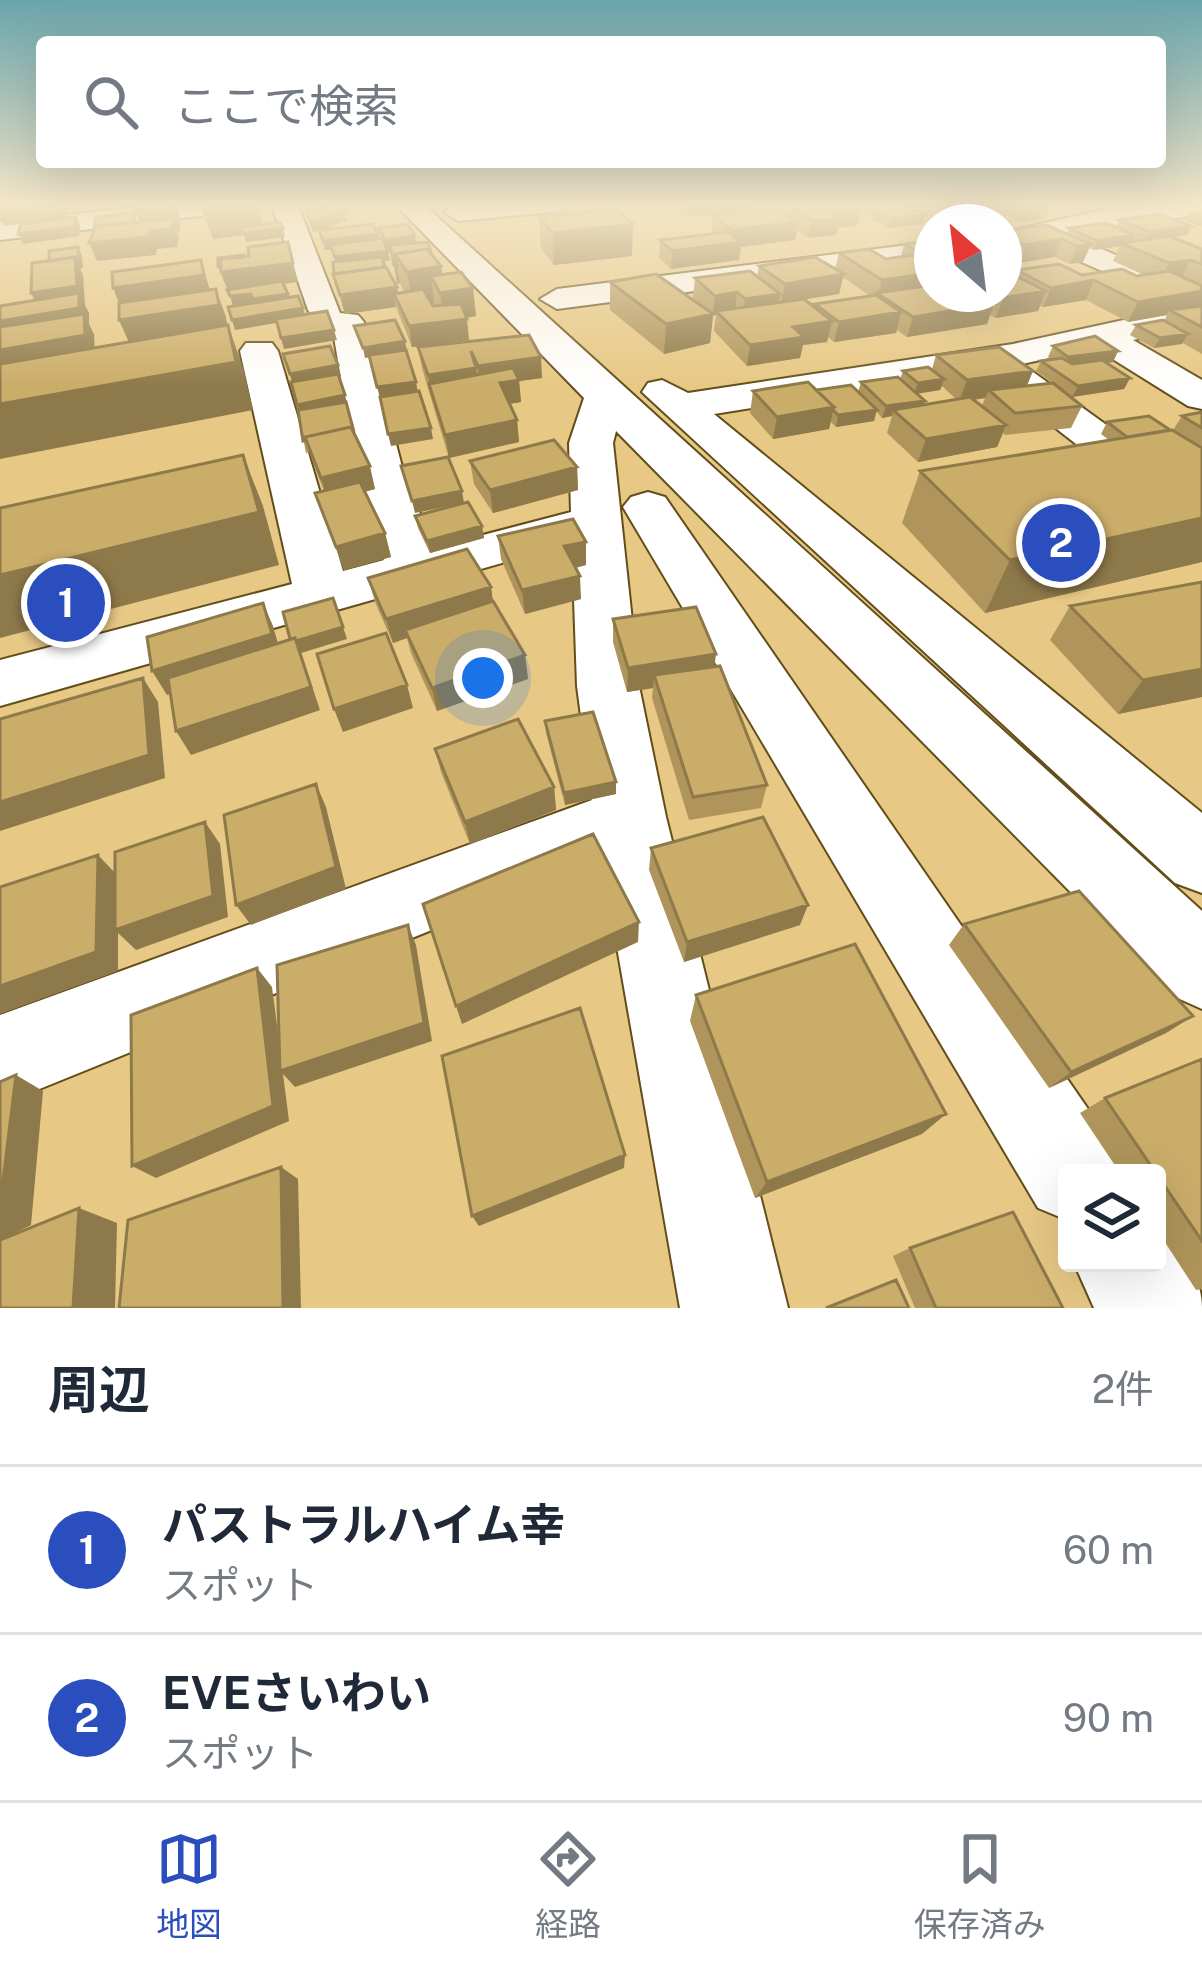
<!DOCTYPE html>
<html lang="ja">
<head>
<meta charset="utf-8">
<style>
  body { margin:0; font-family:"Public Sans","Noto Sans JP",sans-serif; background:#f2f2f3; color:#1f2937 }
  .controls { position:absolute; right:36px; bottom:36px; display:grid; overflow:hidden; border-radius:12px; box-shadow:0 12px 48px #0002 }
  .controls button { width:108px; height:108px; display:grid; place-items:center; padding:0; border:0; border-bottom:3px solid #e0e1e3; background:#fff; color:#1f2937; font:60px sans-serif }
  .compass { position:absolute; left:914px; top:204px; width:108px; height:108px; border-radius:50%; background:#fff; box-shadow:0 12px 48px #0002; rotate:332deg }
  .you { position:absolute; left:483px; top:678px; width:42px; height:42px; margin:-30px; border:9px solid #fff; border-radius:50%; background:#1a73e8; box-shadow:0 0 0 18px #1a73e833 }
  .badge { display:grid; place-items:center; width:78px; height:78px; border-radius:50%; background:#2a4ebe; color:#fff; font-size:39px; font-weight:700 }
  .pin { position:absolute; translate:-50% -50%; border:6px solid #fff; box-shadow:0 3px 12px #0006 }
  .list { margin:0; padding:0; list-style:none }
  h2 { display:flex; justify-content:space-between; align-items:center; height:156px; margin:0; padding:0 48px; font-size:51px }
  h2 small { font-size:39px; font-weight:400; color:#747a83 }
  .list li { display:grid; grid-template-columns:78px 1fr auto; gap:36px; align-items:center; box-sizing:border-box; height:168px; padding:0 48px; border-top:3px solid #e0e1e3 }
  .list b { display:block; font-size:45px; white-space:nowrap }
  .list p { margin:0; font-size:39px; white-space:nowrap; color:#747a83 }
  .list em { font-size:39px; font-style:normal; color:#747a83 }
  .icon { flex:none; width:66px; height:66px; fill:none; stroke:currentColor; stroke-width:2; stroke-linecap:round; stroke-linejoin:round }
  .map { position:relative; flex:none; width:1202px; height:1308px; overflow:hidden }
  .search { position:absolute; background:#fff; box-shadow:0 12px 48px #0002; left:36px; right:36px; top:36px; height:132px; display:flex; align-items:center; gap:30px; box-sizing:border-box; padding:0 42px; border-radius:12px; color:#747a83; font-size:45px }
  .sheet { height:492px; background:#fff }
  nav { display:flex; justify-content:space-around; align-items:center; box-sizing:border-box; height:168px; border-top:3px solid #e0e1e3; background:#fff; font-size:33px; color:#747a83 }
  nav a { display:grid; justify-items:center; gap:6px }
  nav .on { color:#2a4ebe }
  .map>svg:first-child { display:block }
  .lines { fill:none; stroke-linecap:round; stroke-linejoin:round }
  .minor-casing { stroke:#634d19; stroke-width:4 }
  .minor { fill:#fff; fill-rule:evenodd }
  .wall { fill:#af955b; fill-rule:evenodd }
  .shaded-wall { fill:#8e794a }
  .building { fill:#cbad6a; stroke:#8e794a; stroke-width:3 }
</style>
</head>
<body>
<div class="map">
<svg width="1202" height="1308" viewBox="0 0 1202 1308">
  <rect width="100%" height="100%" fill="#e7c885"/>
  <g class="lines">
    <defs>
      <path id="minor" d="M174,203H254L241,211L0,240V222Z
        M271,203H297L340,313L358,315L364,322L401,463L433,548L571,512L569,443L584,398L394,203H422L1202,911V1009L1173,996L616,431L613,443L639,686L666,817L788,1308H680L602,861L0,1105V1015L592,800L577,686L572,543L0,706V660L292,584L240,351L246,343H272L278,351L343,571L384,560L355,463L331,319L313,317L308,310Z
        M481,203H573L560,211L459,221L445,213L449,207Z
        M1162,203H1202V214L1068,235L1202,291V324L1133,340L1202,380V409L1188,406L1095,348L1022,364L1202,494V532L1184,528L995,381L992,370L714,414L1202,813V893L1175,883L642,392L648,383L662,380L688,393L1013,344L1184,307L1036,242L1004,250V232L1103,210Z
        M932,242V260L557,309L540,299L557,289Z
        M648,492L665,497L1108,1138L1122,1173H1067V1220L1038,1208L623,507L631,497Z
        M1157,1223L1164,1226C1181,1251 1202,1276 1202,1308H1094L1074,1263H1157Z"/>
    </defs>
    <!-- minor casing -->
    <use href="#minor" class="minor-casing"/>
    <!-- minor -->
    <use href="#minor" class="minor"/>
  </g>
  <!-- wall -->
  <path class="wall" d="M199,203H256L262,224L285,237L246,242L244,235L213,239Z
    M319,203H361L359,211H345L347,221L313,232L305,209L320,207Z
    M673,203H756L755,208L689,216Z
    M930,203H1051L1045,219L1020,222L986,207L949,212Z
    M788,205L862,208L858,225L838,228L836,235L808,238L797,230L795,240L741,247L739,260L671,269L659,258L660,240L712,234V215H787Z
    M866,206L923,224L888,228L864,215Z
    M1202,211V227L1185,221L1190,212Z
    M539,217L632,256L554,265L541,248Z
    M1119,220L1191,226L1187,235L1173,237L1202,249V354L1183,343L1154,348L1130,335L1136,325L1164,321L1167,315L1128,322L1086,300L1043,307L1040,306L1038,311L996,318L990,315L987,324L907,337L897,330L896,333L834,342L828,337L827,342L803,345L800,358L747,366L714,331L716,315H713L710,343L664,354L610,310V282L707,310L693,298L695,278L757,276L759,266L835,269L839,253L886,259L901,257L904,244L932,240V294H1004L1017,270L1082,275H1144L1113,261L1120,246L1094,250L1089,248L1083,262L1070,264L1054,257L1019,263L1012,259L1010,264L1004,265V231L1067,234L1069,228L1116,227ZM843,277L870,296L815,304L814,307L805,299L839,294Z
    M379,228L416,243L432,256L441,266L442,275L473,288L476,316L466,318L469,340L412,347L396,307L345,314L333,274H334L335,262L331,249L325,250L319,230L378,234L379,239L381,238ZM387,249H391L397,284L400,283L404,292L398,293L397,287L385,267L383,261L390,260Z
    M1053,346L1118,351L1113,362L1106,363L1130,378L1124,389L1072,397L1036,371L1041,361L1051,359L1048,357Z
    M418,347L542,378L519,381L521,402L510,404L517,420L519,442L449,458L422,368Z
    M283,354L341,376H339L356,437L375,489L365,492L385,533L391,557L344,570L315,493L324,491L309,452L306,453L292,381Z
    M936,355L1082,406L1071,428L1005,435L1003,433L997,447L918,462L887,433L892,416L882,418L876,411L874,421L836,427L831,422L829,429L773,439L750,413L753,391L816,390L858,392L861,382L900,379L903,371L932,369ZM942,386L957,400L923,405L925,401L917,394L940,390ZM985,398L982,406L973,400Z
    M1202,412V562L985,613L902,523L920,471L1109,440L1101,434L1107,422L1173,430L1182,416Z
    M470,461L577,467L578,490L493,513L474,484Z
    M415,516L482,526L484,538L430,553L418,528Z
    M498,536L586,565L576,568L581,599L525,614L501,559Z
    M368,578L491,587L493,601L525,655L528,679L437,711L411,653L407,638L393,643L375,602Z
    M1202,582V697L1118,714L1050,640L1070,606Z
    M613,619L714,667L767,785L761,808L689,820L652,698L653,688L627,692L613,642Z
    M545,721L616,794L565,805L546,733Z
    M435,749L554,787L556,810L470,844L441,772Z
    M651,848L800,925L684,962L649,870Z
    M964,924L1193,1016L1166,1033L1049,1088L949,945Z
    M696,995L922,1134L755,1198L690,1021Z
    M1202,1059V1289L1196,1290L1157,1230V1173H1120L1080,1113L1105,1098Z
    M910,1248L1063,1308H915L893,1256Z"/>
  <!-- shaded-wall -->
  <path class="shaded-wall" d="M46,203H67L69,218L4,226L0,219V209Z
    M113,203H143L145,207L116,210Z
    M175,203L180,217V231L177,232L179,236L177,247L157,249L156,255L97,261L89,243L144,235L135,210Z
    M201,203H256L264,230L283,228L285,237L246,242L244,235L213,239Z
    M690,203H756L755,208L689,216Z
    M952,203H988L986,207L949,212Z
    M1051,203L1045,219L1020,222L1026,205Z
    M862,208L858,225L838,228L836,235L808,238L812,221L830,212Z
    M345,212L347,221L313,232L311,223Z
    M925,215L923,224L888,228L890,219Z
    M76,217L80,226L79,236L23,244L18,234Z
    M798,222L795,240L741,247L739,260L671,269L672,251L731,243L732,230Z
    M633,224L632,256L554,265L553,233Z
    M1191,226L1187,235L1147,241L1151,232Z
    M378,234L380,243L325,250L323,241Z
    M1135,235L1131,244L1121,243L1120,246L1094,250L1097,241Z
    M415,236L417,246L386,249L385,240Z
    M1062,239L1054,257L1019,263L1026,245Z
    M288,242L298,282L228,291L218,266L247,264Z
    M1091,244L1083,262L1070,264L1077,246Z
    M78,247L82,256L83,268L80,269L83,275L85,305L89,313V324L94,334L95,356L0,373V321L41,313L31,293L54,273Z
    M388,251L390,260L337,267L335,257Z
    M1014,254L1010,264L1004,265V256Z
    M201,260L211,294L121,308L113,288Z
    M1191,260L1181,278L1159,282L1169,263Z
    M394,265H397L400,283L397,284Z
    M441,266L444,292L473,288L476,316L444,321L440,293L431,276L434,302L413,306L407,272Z
    M932,273V291L878,293L882,280Z
    M844,274L839,294L781,303L785,284Z
    M1094,280L1086,300L1043,307L1051,288Z
    M397,287L400,306L394,294L396,307L345,314L340,295Z
    M216,289L226,317L229,334L132,349L119,320Z
    M1046,291L1038,311L996,318L1003,298Z
    M1202,291V306L1169,310L1167,315L1128,322L1138,302Z
    M737,292L735,312L716,311V315H713L710,343L664,354L666,324L713,314L715,296Z
    M251,294L254,304L233,306L230,296Z
    M288,294L290,304L256,309L253,299Z
    M780,294L777,314L743,319L745,299Z
    M994,304L987,324L907,337L913,317Z
    M303,308L306,318L235,330L232,320Z
    M901,312L896,333L834,342L839,322Z
    M467,319L469,340L412,347L409,326Z
    M832,321L827,342L803,345L800,358L747,366L750,345L793,327Z
    M228,325L244,371L253,410L0,459V404Z
    M334,330L337,340L284,349L281,338Z
    M1188,334L1182,344L1154,348L1160,338Z
    M405,341L407,352L365,358L363,348Z
    M1118,351L1113,362L1063,368L1068,357Z
    M541,357L542,378L519,381L521,402L502,405L480,387L478,366Z
    M338,365L341,376L293,385L290,374Z
    M476,368L478,389L429,384L431,396L428,375Z
    M1033,371L1024,393L989,390L985,398L959,402L967,380Z
    M1130,378L1124,389L1072,397L1078,386Z
    M944,379L940,390L914,394L918,383Z
    M416,382L418,393L380,398L377,387Z
    M345,395L348,407L301,416L297,405Z
    M925,401L921,412L893,410L892,416L882,418L886,406Z
    M834,407L829,429L773,439L777,417Z
    M877,410L874,421L836,427L838,415Z
    M517,420L519,442L449,458L445,435Z
    M1006,425L997,447L918,462L926,439Z
    M431,428L433,439L391,446L388,434Z
    M243,455L263,506L279,565L0,638V575Z
    M370,466L375,489L328,501L321,478Z
    M577,467L578,490L493,513L490,490Z
    M462,491L464,503L415,513L412,501Z
    M1202,518V562L985,613L1010,560Z
    M482,526L484,538L430,553L427,541Z
    M385,533L391,557L344,570L336,547Z
    M586,542V565L565,570L564,546Z
    M580,576L581,599L525,614L522,590Z
    M491,587L494,611L405,630L407,638L393,643L386,619Z
    M263,603L273,626L282,658L167,695L152,671Z
    M343,627L347,639L301,653L320,710L191,755L176,731L291,642Z
    M716,654L713,678L654,675L653,688L627,692L628,668Z
    M525,655L528,679L437,711L432,688Z
    M1202,669V697L1118,714L1143,680Z
    M143,678L158,702L165,778L0,831V802Z
    M407,685L413,708L343,732L334,709Z
    M616,782V794L565,805L564,793Z
    M316,784L326,807L346,889L251,925L236,905Z
    M554,787L556,810L470,844L465,822Z
    M205,822L220,844L228,917L136,950L118,933V971L0,1014V986L98,855L118,876Z
    M808,905L800,925L684,962L687,942Z
    M639,922L638,942L462,1024L456,1006Z
    M408,925L416,945L432,1041L295,1087L283,1074L289,1121L156,1178L132,1166L257,968L272,987L283,1071Z
    M1193,1016L1166,1033L1049,1088L1071,1072Z
    M16,1075L43,1091L31,1225L0,1240V1205Z
    M946,1114L922,1134L755,1198L767,1182Z
    M625,1155L624,1168L479,1226L472,1216Z
    M281,1167L298,1179L301,1308H283Z
    M79,1208L117,1223L115,1308H73Z"/>
  <!-- building -->
  <path class="building" d="M0,203H48L0,209Z
    M136,203H172V207L135,210Z
    M811,203H853L862,208L830,212L840,218L812,221L788,205Z
    M902,203L925,215L890,219L866,206Z
    M341,205L345,212L311,223L305,209Z
    M776,208L798,222L732,230L712,215Z
    M616,209L633,224L553,233L539,217Z
    M135,212L134,223L96,226L94,228L96,217Z
    M1159,214L1191,226L1151,232L1119,220Z
    M76,217L75,227L18,234L21,224Z
    M173,219L171,229L150,231L148,237L89,243L96,226Z
    M280,222L283,228L243,233L241,227Z
    M1106,223L1135,235L1097,241L1069,228Z
    M373,224L378,234L323,241L319,230Z
    M408,224L415,236L385,240L379,228Z
    M1046,225L1091,244L1077,246L1062,239L1026,245L1004,235V231Z
    M728,232L741,242L672,251L660,240Z
    M1169,236L1202,249V264L1191,260L1169,263L1121,243Z
    M382,238L388,251L335,257L330,245Z
    M932,240V259L904,244Z
    M288,242L293,263L221,272L220,259L249,256L248,247Z
    M428,242L432,256L427,249L395,254L397,265H394L390,245Z
    M78,247L79,259H75V257L49,261V251Z
    M427,249L441,266L407,272L395,254Z
    M869,249L886,259L912,255L932,267V273L882,280L839,253Z
    M244,255V257L220,259L221,265L218,266V258Z
    M75,257L77,286L31,293L32,263Z
    M382,257L385,267L334,274L333,262Z
    M815,257L844,274L785,284L759,266Z
    M201,260L204,275L113,288L112,272Z
    M1059,264L1082,275L1122,269L1137,276L1169,271L1202,286V291L1138,302L1094,280L1051,288L1017,270Z
    M386,267L397,287L340,295L333,274Z
    M750,271L780,294L745,299L737,292L715,296L695,278Z
    M461,272L473,288L440,293L431,276Z
    M1004,272H1008L1046,291L1003,298L995,294H1004Z
    M656,274L713,314L666,324L610,282Z
    M282,281L288,294L253,299L251,294L230,296L227,290Z
    M932,285V294H977L994,304L913,317L877,293Z
    M216,289L219,305L119,320V303Z
    M423,289L433,306L461,304L467,319L409,326L394,294Z
    M79,293V308L0,321V306Z
    M876,295L901,312L839,322L815,304Z
    M298,296L303,308L232,320L228,307Z
    M804,299L832,321L793,327L804,337L750,345L716,311Z
    M1202,306V327L1169,310Z
    M327,311L334,330L281,338L276,319Z
    M84,314L85,335L0,350V327Z
    M395,320L405,341L363,348L354,326Z
    M1163,320L1188,334L1160,338L1136,325Z
    M228,325L236,362L0,404V364Z
    M529,335L541,357L478,366L471,351L476,368L428,375L418,347Z
    M1095,336L1118,351L1068,357L1053,346Z
    M330,346L338,365L290,374L283,354Z
    M999,347L1033,371L967,380L936,355Z
    M406,350L416,382L377,387L369,355Z
    M1062,358L1072,364L1102,360L1130,378L1078,386L1041,361Z
    M928,367L944,379L918,383L903,371Z
    M513,368L519,380L500,383L517,420L445,435L429,384Z
    M338,374L345,395L297,405L291,382Z
    M898,377L925,401L886,406L861,382Z
    M808,382L834,407L777,417L753,391Z
    M1053,383L1082,406L1015,413L989,390Z
    M851,385L877,410L838,415L833,410L834,407L816,390Z
    M419,391L431,428L388,434L380,397Z
    M970,397L1006,425L926,439L893,410Z
    M346,402L354,432L351,427L305,437L306,440L303,441L298,410Z
    M1202,412V428L1182,416Z
    M1149,416L1170,430L1127,437L1107,422Z
    M351,427L370,466L321,478L305,437Z
    M1172,430L1202,448V518L1010,560L920,471Z
    M554,440L577,467L490,490L470,461Z
    M243,455L259,512L0,575V508Z
    M448,457L462,491L412,501L401,466Z
    M360,482L385,533L336,547L315,493Z
    M468,502L482,526L427,541L415,516Z
    M573,519L586,542L564,546L580,576L522,590L498,536Z
    M467,549L491,587L386,619L368,578Z
    M1202,582V669L1143,680L1070,606Z
    M333,598L343,627L296,641L295,638L290,639L283,612Z
    M493,601L525,655L432,688L405,630Z
    M263,603L272,634L152,671L147,637Z
    M696,607L716,654L628,668L613,619Z
    M386,633L407,685L334,709L317,654Z
    M295,638L311,687L176,731L168,678Z
    M720,666L767,785L693,797L654,675Z
    M143,678L149,755L0,802V719Z
    M593,712L616,782L564,793L545,721Z
    M518,719L554,787L465,822L435,749Z
    M316,784L336,867L236,905L224,815Z
    M763,817L808,905L687,942L651,848Z
    M205,822L213,896L115,930V852Z
    M593,834L639,922L456,1006L423,904Z
    M98,855L96,952L0,986V887Z
    M1079,891L1193,1016L1071,1072L964,924Z
    M408,925L424,1023L280,1071L277,965Z
    M855,944L946,1114L767,1182L696,995Z
    M257,968L273,1106L132,1166L131,1015Z
    M580,1008L625,1155L472,1216L442,1056Z
    M1202,1059V1241L1105,1098Z
    M16,1075L0,1205V1082Z
    M281,1167L283,1308H119L128,1220Z
    M79,1208L73,1308H0V1240Z
    M1013,1212L1063,1308H936L910,1248Z
    M896,1280L909,1308H826Z"/>
  <!-- sky -->
  <linearGradient id="sky" x2="0" y2="1"><stop stop-color="#69a4ac"/><stop offset="0.53" stop-color="#f4e6c8"/><stop offset="1" stop-color="#f4e6c8" stop-opacity="0"/></linearGradient>
  <rect width="1202" height="386" fill="url(#sky)"/>
</svg>
<div class="controls">
<button><svg class="icon" aria-label="layers" viewBox="0 0 24 24"><path d="M12 4l9 5-9 5-9-5zM3 14l9 5 9-5"/></svg></button>
</div>
<svg class="compass" viewBox="-18 -18 36 36"><path d="M0-13l5 13h-10z" fill="#e53935"/><path d="M0 13l5-13h-10z" fill="#747a83"/></svg>
<div class="you"></div>
<div class="pin badge" style="left:66px;top:603px">1</div>
<div class="pin badge" style="left:1061px;top:543px">2</div>
<div class="search"><svg class="icon" aria-label="search" viewBox="0 0 24 24"><circle cx="10" cy="10" r="6"/><path d="M15 15l6 6"/></svg>ここで検索</div>
</div>
<section class="sheet">
<h2>周辺<small>2件</small></h2>
<ul class="list">
<li><span class="badge">1</span><div><b>パストラルハイム幸</b><p>スポット</p></div><em>60 m</em></li>
<li><span class="badge">2</span><div><b>EVEさいわい</b><p>スポット</p></div><em>90 m</em></li>
</ul>
</section>
<nav>
<a class="on"><svg class="icon" aria-label="map" viewBox="0 0 24 24"><path d="M3 6l6-2 6 2 6-2v14l-6 2-6-2-6 2zM9 4v14M15 6v14"/></svg>地図</a>
<a><svg class="icon" aria-label="directions" viewBox="0 0 24 24"><path d="M12 3l9 9-9 9-9-9zM9 14v-3h6M13 9l2 2-2 2"/></svg>経路</a>
<a><svg class="icon" aria-label="saved" viewBox="0 0 24 24"><path d="M7 4h10v16l-5-4-5 4z"/></svg>保存済み</a>
</nav>
</body>
</html>
